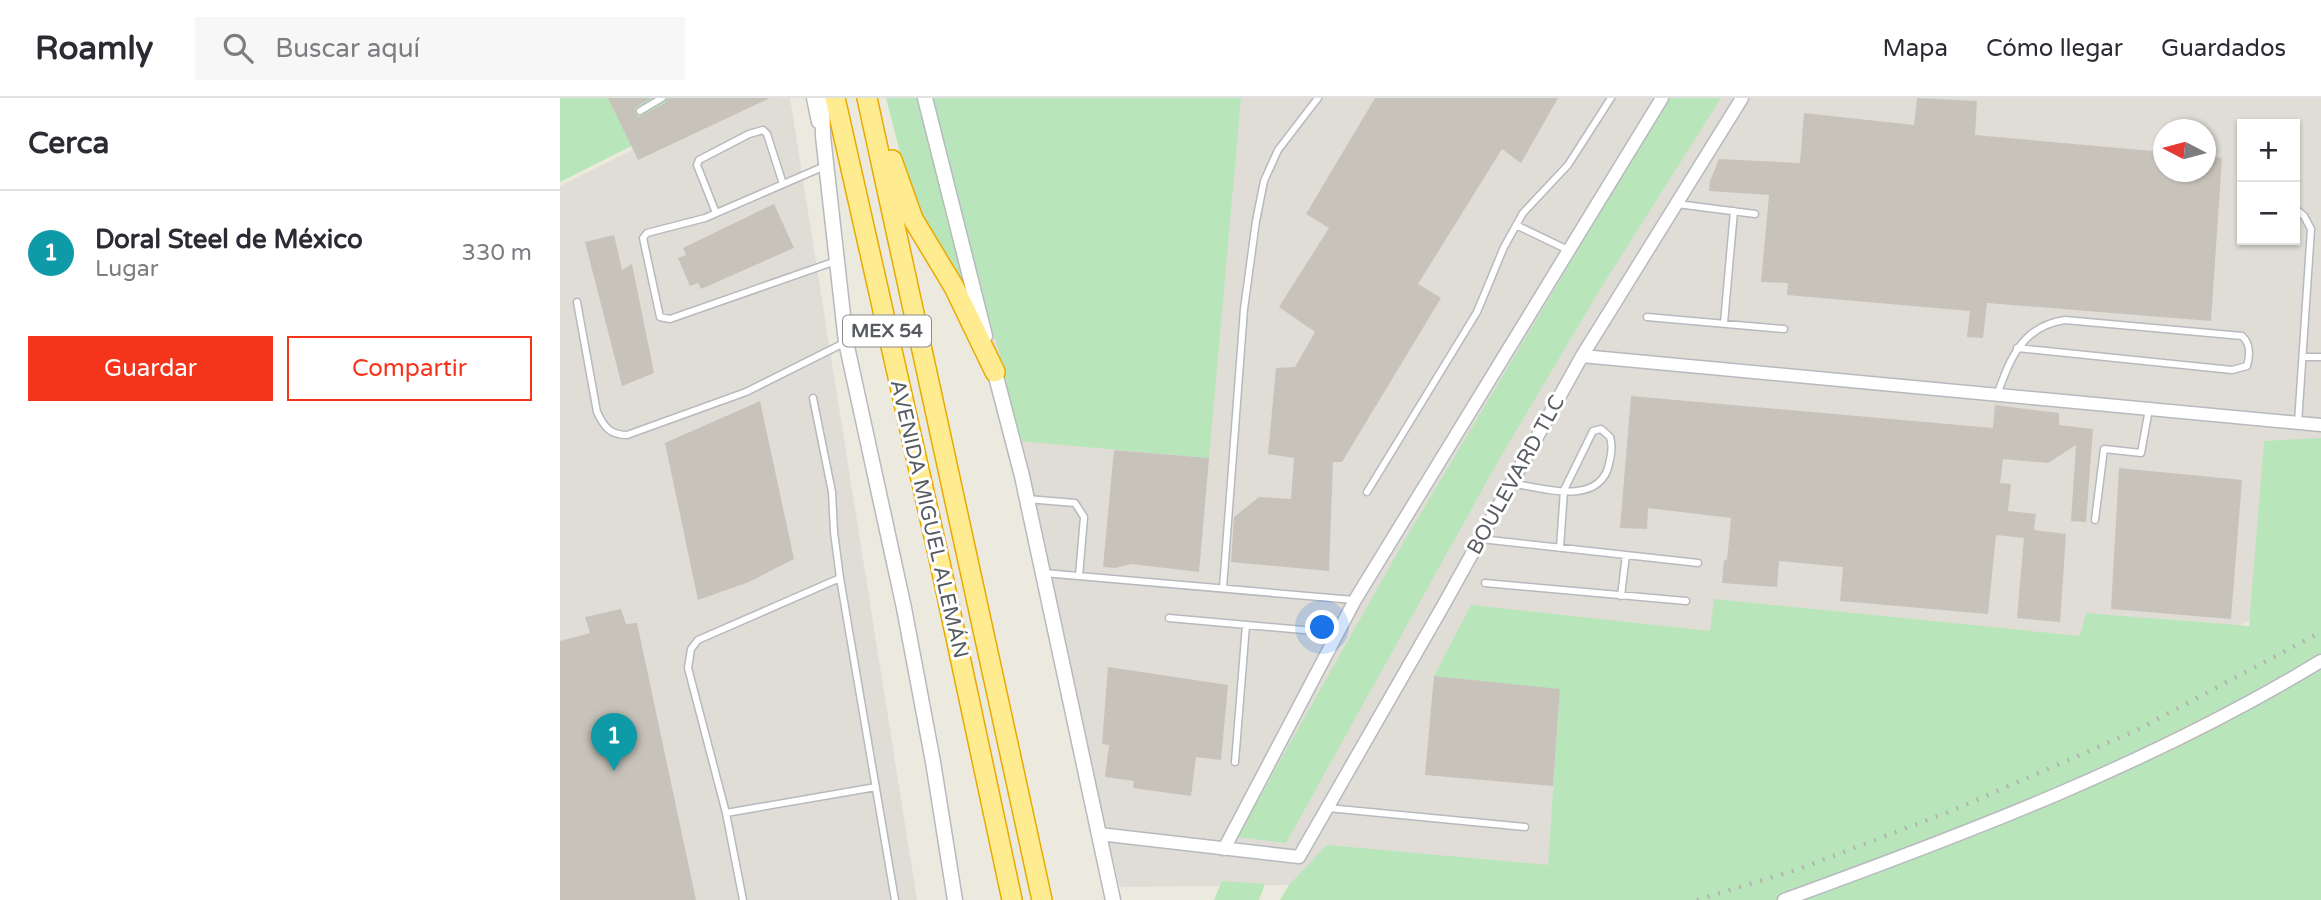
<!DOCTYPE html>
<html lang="es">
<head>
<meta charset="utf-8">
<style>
  body { margin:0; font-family:"Varela Round",sans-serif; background:#f7f7f7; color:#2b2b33 }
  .controls { position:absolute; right:21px; top:21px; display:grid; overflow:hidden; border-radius:0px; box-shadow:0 2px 5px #0004 }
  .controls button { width:63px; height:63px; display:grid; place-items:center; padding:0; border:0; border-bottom:2px solid #e1e1e2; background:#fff; color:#2b2b33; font:35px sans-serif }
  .compass { position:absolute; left:1593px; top:21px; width:63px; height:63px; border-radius:50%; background:#fff; box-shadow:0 2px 5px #0004; rotate:276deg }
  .you { position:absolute; left:763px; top:530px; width:24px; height:24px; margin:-18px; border:5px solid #fff; border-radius:50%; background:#1a73e8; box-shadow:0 0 0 10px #1a73e833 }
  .badge { display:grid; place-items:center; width:46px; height:46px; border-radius:50%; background:#f4351c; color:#fff; font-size:23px; font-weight:700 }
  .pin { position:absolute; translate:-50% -58px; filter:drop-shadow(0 2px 4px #0008) }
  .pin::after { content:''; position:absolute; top:37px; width:24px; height:21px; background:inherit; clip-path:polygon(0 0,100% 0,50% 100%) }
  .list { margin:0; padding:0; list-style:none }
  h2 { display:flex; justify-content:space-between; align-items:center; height:91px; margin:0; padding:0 28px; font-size:30px }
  h2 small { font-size:23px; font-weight:400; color:#7c7c81 }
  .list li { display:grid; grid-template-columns:46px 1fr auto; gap:21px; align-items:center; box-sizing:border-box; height:126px; padding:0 28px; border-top:2px solid #e1e1e2 }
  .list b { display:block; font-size:26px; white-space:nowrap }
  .list p { margin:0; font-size:23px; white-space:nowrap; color:#7c7c81 }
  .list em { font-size:23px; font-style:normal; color:#7c7c81 }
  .actions { display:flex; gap:14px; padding:21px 28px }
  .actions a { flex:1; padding:16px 0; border:2px solid #f4351c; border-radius:0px; text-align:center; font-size:24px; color:#f4351c }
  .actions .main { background:#f4351c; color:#fff }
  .icon { flex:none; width:38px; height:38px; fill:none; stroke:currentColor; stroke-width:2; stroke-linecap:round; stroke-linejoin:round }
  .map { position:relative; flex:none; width:1761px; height:802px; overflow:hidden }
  header { display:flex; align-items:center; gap:42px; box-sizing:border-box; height:98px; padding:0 35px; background:#fff; border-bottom:2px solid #e1e1e2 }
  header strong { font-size:33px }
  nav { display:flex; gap:38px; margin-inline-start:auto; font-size:24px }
  .search { width:490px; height:63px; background:#f7f7f7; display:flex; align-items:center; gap:18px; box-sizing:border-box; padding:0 24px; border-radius:0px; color:#7c7c81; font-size:26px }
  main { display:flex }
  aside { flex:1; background:#fff }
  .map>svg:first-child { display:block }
  .industrial { fill:#dfddd6; fill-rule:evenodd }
  .green { fill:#b8e6ba }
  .building { fill:#c7c3bb }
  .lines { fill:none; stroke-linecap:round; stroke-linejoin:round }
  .service-casing { stroke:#b7b9bf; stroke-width:9 }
  .minor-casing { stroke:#b7b9bf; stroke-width:15 }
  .tertiary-casing { stroke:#b7b9bf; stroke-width:17 }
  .trunk-casing { stroke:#eaa900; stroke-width:22 }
  .service { stroke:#fff; stroke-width:6 }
  .minor { stroke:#fff; stroke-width:12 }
  .tertiary { stroke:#fff; stroke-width:14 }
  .trunk { stroke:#ffec91; stroke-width:19 }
  .rail { stroke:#b3b4b4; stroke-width:4.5; stroke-dasharray:2 9; stroke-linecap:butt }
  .labels { text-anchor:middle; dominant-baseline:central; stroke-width:6; stroke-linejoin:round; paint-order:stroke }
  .shield { fill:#fff; stroke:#8a8c90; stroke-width:2 }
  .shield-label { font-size:19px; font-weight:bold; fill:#585b61 }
  .street-label { font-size:21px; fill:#585b61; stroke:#fff }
</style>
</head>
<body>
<header>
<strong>Roamly</strong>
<div class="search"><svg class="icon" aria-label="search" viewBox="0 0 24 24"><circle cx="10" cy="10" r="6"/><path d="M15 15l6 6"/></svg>Buscar aquí</div>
<nav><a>Mapa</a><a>Cómo llegar</a><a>Guardados</a></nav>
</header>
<main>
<aside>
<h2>Cerca<small></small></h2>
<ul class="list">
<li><span class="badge" style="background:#0f9aa8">1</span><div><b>Doral Steel de México</b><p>Lugar</p></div><em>330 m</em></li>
</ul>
<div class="actions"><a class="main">Guardar</a><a>Compartir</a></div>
</aside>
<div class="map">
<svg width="1761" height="802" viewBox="0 0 1761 802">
  <rect width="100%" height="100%" fill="#eceade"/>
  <!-- industrial -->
  <path class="industrial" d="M176,0H230L357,802H0V88Z
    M355,0H1761V483L1542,602L880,802L729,787L560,789ZM1682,26H1735V142H1682ZM1604,32H1646V74H1604Z"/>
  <!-- green -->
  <path class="green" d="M0,0H167L0,84Z
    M326,0H681L649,360L459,343L436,242L356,117Z
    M1109,0H1161L1039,193L937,365L726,745L677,739L847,438Z
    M1761,340V802H720L729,787L767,747L988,767L1000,592L874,578L911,507L1150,533L1154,501L1520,538L1526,515L1689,528L1704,343Z
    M662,783L705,786L699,802H654Z"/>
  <!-- building -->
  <path class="building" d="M48,0H91L75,10V15L79,19L105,5L108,0H210L78,62Z
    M815,0H998L961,65L942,51L858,186L881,200L782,364H773L769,473L671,464L674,419L699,399L731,401L734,360L708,356L716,270L735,269L755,234L719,209L769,130L746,116Z
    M1357,0L1417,3L1415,37L1604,54V74H1646V58L1662,60L1651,223L1427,205L1423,240L1407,239L1410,213L1227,197L1228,185L1201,184L1209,97L1149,93L1150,83L1159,61L1240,65L1244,15L1354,27Z
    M214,106L234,150L141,191L138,185L130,188L118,160L126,157L123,150Z
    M54,137L62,172L72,166L94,275L62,288L25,144Z
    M1071,298L1433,330L1435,307L1499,315V327L1533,331L1526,424L1511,423L1516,347L1488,365L1443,361L1440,385L1451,386L1448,413L1476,416L1474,432L1506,436L1500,524L1457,520L1464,440L1436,437L1428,516L1280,503L1283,469L1219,463L1217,489L1162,485L1164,462H1167L1171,420L1088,410L1087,431L1060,430Z
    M200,303L234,461L189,484L138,502L105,345Z
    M554,352L649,360L639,474L571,466L555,470L543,469Z
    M1559,370L1682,382L1671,521L1551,511Z
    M61,511L66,526L77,525L136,802H0V543L30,535L25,519Z
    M548,569L668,587L661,662L636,659L631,698L573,690L574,683L545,679L549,647L542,646Z
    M874,578L1000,591L993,688L865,677Z"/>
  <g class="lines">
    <defs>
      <path id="service" d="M80,13L102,0
        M265,68L145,120L87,135L83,140L100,219L110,221L276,163
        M1117,106L1195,116
        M1735,110L1744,118L1751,131L1738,325
        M156,115L137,67L139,62L189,36L203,32L207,36L223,86
        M956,127L1008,152
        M17,204L37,314C44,329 50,337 67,337L186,294L286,244
        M1087,219L1224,231
        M1164,225L1174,113
        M1744,259H1761
        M1437,297C1450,261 1462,228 1505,222L1682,238C1691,246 1690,257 1687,268L1672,272L1457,250
        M253,300L272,394L274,434L280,480L335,802
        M951,385C981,390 1040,409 1049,366C1051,357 1053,348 1050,339L1041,331L1033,333L1004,392L1000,450
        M807,394L917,214L944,149L963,115L1008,67L1051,0
        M467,401L515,405L524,419L519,478
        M1535,422L1544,351L1581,355L1589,311
        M921,441L1138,465
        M484,475L794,502
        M925,485L1126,503
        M663,490L684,211L696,123L704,83L718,52L758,0
        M1061,498L1066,457
        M609,520L777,535
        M675,664L686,527
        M768,710L965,729
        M166,715L316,689
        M183,802L166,715L128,570L131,551L138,542L280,480"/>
      <path id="minor" d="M253,0L258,24
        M1022,258L1761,327
        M539,736L739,759L883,508L1022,258L1182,0
        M664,751L795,502L1102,0
        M1224,802C1408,735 1593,665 1761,563"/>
      <path id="tertiary" d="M262,0L263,38L286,244L344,510L373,664L395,802
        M365,0L425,238
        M433,267L462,378L553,802"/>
      <path id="trunk" d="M275,0L380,465L452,802
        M307,0L482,802
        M332,62L353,121L394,189L435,274"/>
    </defs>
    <!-- service casing -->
    <use href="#service" class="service-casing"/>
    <!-- minor casing -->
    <use href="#minor" class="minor-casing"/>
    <!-- tertiary casing -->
    <use href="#tertiary" class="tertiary-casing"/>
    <!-- trunk casing -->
    <use href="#trunk" class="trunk-casing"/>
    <!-- service -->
    <use href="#service" class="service"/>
    <!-- minor -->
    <use href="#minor" class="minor"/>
    <!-- tertiary -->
    <use href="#tertiary" class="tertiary"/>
    <!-- trunk -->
    <use href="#trunk" class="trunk"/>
    <!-- rail -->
    <path class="rail" d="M1137,802L1239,771L1391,713L1575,633L1761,534"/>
  </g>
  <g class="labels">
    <!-- shield labels -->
    <rect class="shield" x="283" y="217.5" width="88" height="31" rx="5"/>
    <g class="shield-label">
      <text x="327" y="233">MEX 54</text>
    </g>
    <!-- street labels -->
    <g class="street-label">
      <text transform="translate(956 377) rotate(-61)">BOULEVARD TLC</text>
      <text transform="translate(369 421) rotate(77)">AVENIDA MIGUEL ALEMÁN</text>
    </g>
  </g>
</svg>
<div class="controls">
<button>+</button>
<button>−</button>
</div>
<svg class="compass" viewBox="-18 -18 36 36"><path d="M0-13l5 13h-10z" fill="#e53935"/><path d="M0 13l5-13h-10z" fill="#7c7c81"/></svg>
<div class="you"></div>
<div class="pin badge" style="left:54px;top:673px;background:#0f9aa8">1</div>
</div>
</main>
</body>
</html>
